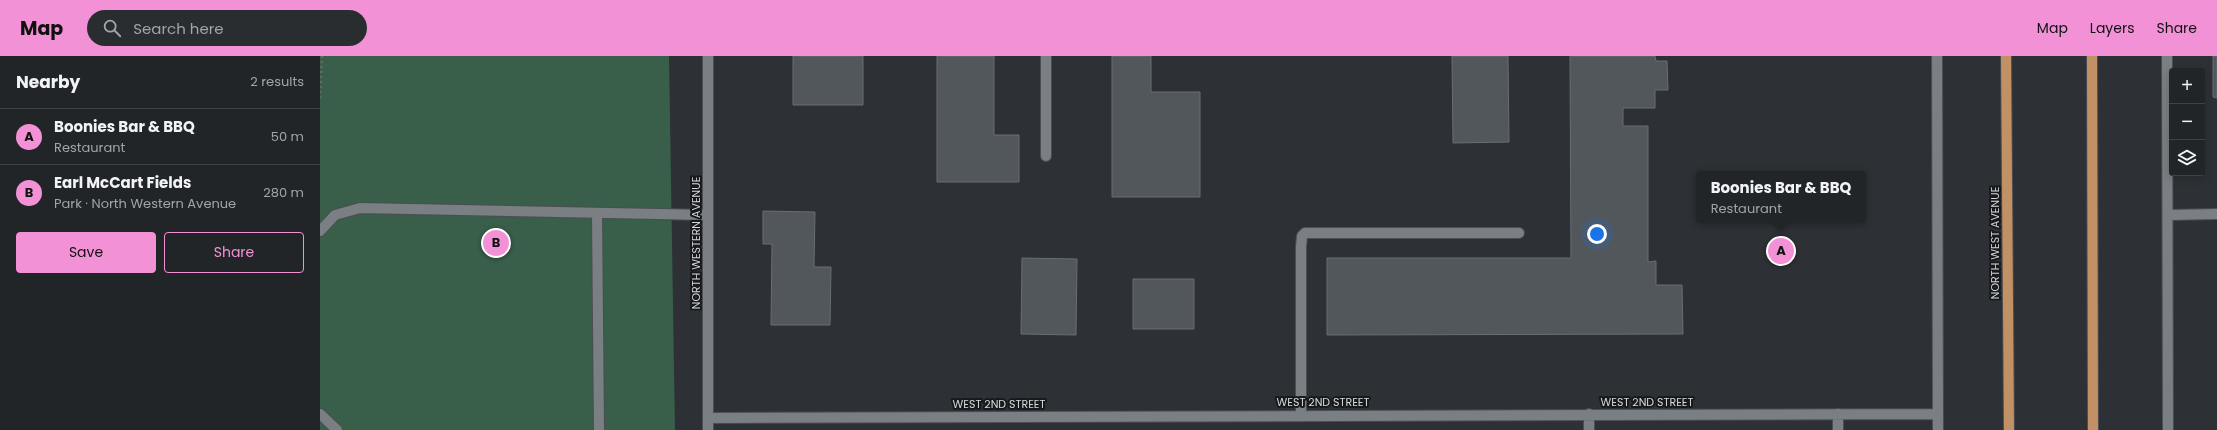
<!DOCTYPE html>
<html lang="en">
<head>
<meta charset="utf-8">
<style>
  body { margin:0; font-family:Poppins,sans-serif; background:#2a2d30; color:#f1f3f6 }
  .controls { position:absolute; right:12px; top:12px; display:grid; overflow:hidden; border-radius:4px; box-shadow:0 2px 10px #0003 }
  .controls button { width:36px; height:36px; display:grid; place-items:center; padding:0; border:0; border-bottom:1px solid #3f4245; background:#222528; color:#f1f3f6; font:20px sans-serif }
  .you { position:absolute; left:1277px; top:178px; width:14px; height:14px; margin:-10px; border:3px solid #fff; border-radius:50%; background:#1a73e8; box-shadow:0 0 0 6px #1a73e833 }
  .badge { display:grid; place-items:center; width:26px; height:26px; border-radius:50%; background:#f291d6; color:#111; font-size:13px; font-weight:700 }
  .pin { position:absolute; translate:-50% -50%; border:2px solid #fff; box-shadow:0 1px 4px #0006 }
  .popup { position:absolute; left:1376px; top:115px; width:170px; height:52px; box-sizing:border-box; display:grid; place-content:center; border-radius:4px; background:#222528; filter:drop-shadow(0 1px 3px #0005); font-size:13px; white-space:nowrap; color:#a2a5a8 }
  .popup b { font-size:15px; color:#f1f3f6 }
  .popup::after { content:''; position:absolute; left:50%; top:100%; margin-left:-8px; border:8px solid transparent; border-top-color:#222528 }
  .list { margin:0; padding:0; list-style:none }
  h2 { display:flex; justify-content:space-between; align-items:center; height:52px; margin:0; padding:0 16px; font-size:17px }
  h2 small { font-size:13px; font-weight:400; color:#a2a5a8 }
  .list li { display:grid; grid-template-columns:26px 1fr auto; gap:12px; align-items:center; box-sizing:border-box; height:56px; padding:0 16px; border-top:1px solid #3f4245 }
  .list b { display:block; font-size:15px; white-space:nowrap }
  .list p { margin:0; font-size:13px; white-space:nowrap; color:#a2a5a8 }
  .list em { font-size:13px; font-style:normal; color:#a2a5a8 }
  .actions { display:flex; gap:8px; padding:12px 16px }
  .actions a { flex:1; padding:9px 0; border:1px solid #f291d6; border-radius:4px; text-align:center; font-size:14px; color:#f291d6 }
  .actions .main { background:#f291d6; color:#111 }
  .icon { flex:none; width:22px; height:22px; fill:none; stroke:currentColor; stroke-width:2; stroke-linecap:round; stroke-linejoin:round }
  .map { position:relative; flex:none; width:1897px; height:374px; overflow:hidden }
  header { display:flex; align-items:center; gap:24px; box-sizing:border-box; height:56px; padding:0 20px; background:#f291d6; color:#111 }
  header strong { font-size:19px }
  nav { display:flex; gap:22px; margin-inline-start:auto; font-size:14px }
  .search { width:280px; height:36px; background:#2a2d30; display:flex; align-items:center; gap:10px; box-sizing:border-box; padding:0 14px; border-radius:22px; color:#a2a5a8; font-size:15px }
  main { display:flex }
  aside { flex:1; background:#222528 }
  .map>svg:first-child { display:block }
  .green { fill:#395e4a }
  .building { fill:#52575b; stroke:#696e72 }
  .lines { fill:none; stroke-linecap:round; stroke-linejoin:round }
  .minor-casing { stroke:#4b4e52; stroke-width:12 }
  .major-casing { stroke:#4b4e52; stroke-width:12 }
  .path { stroke:#65696c; stroke-width:2.5; stroke-dasharray:2 3; stroke-linecap:butt }
  .minor { stroke:#7a7f84; stroke-width:10 }
  .major { stroke:#c19065; stroke-width:10 }
  .labels { text-anchor:middle; dominant-baseline:central; stroke-width:4; stroke-linejoin:round; paint-order:stroke }
  .street-label { font-size:11px; fill:#d5d8da; stroke:#17191b }
</style>
</head>
<body>
<header>
<strong>Map</strong>
<div class="search"><svg class="icon" aria-label="search" viewBox="0 0 24 24"><circle cx="10" cy="10" r="6"/><path d="M15 15l6 6"/></svg>Search here</div>
<nav><a>Map</a><a>Layers</a><a>Share</a></nav>
</header>
<main>
<aside>
<h2>Nearby<small>2 results</small></h2>
<ul class="list">
<li><span class="badge">A</span><div><b>Boonies Bar &amp; BBQ</b><p>Restaurant</p></div><em>50 m</em></li>
<li><span class="badge">B</span><div><b>Earl McCart Fields</b><p>Park · North Western Avenue</p></div><em>280 m</em></li>
</ul>
<div class="actions"><a class="main">Save</a><a>Share</a></div>
</aside>
<div class="map">
<svg width="1897" height="374" viewBox="0 0 1897 374">
  <rect width="100%" height="100%" fill="#2d3135"/>
  <!-- green -->
  <path class="green" d="M0,0H349L355,374H0Z"/>
  <!-- building -->
  <path class="building" d="M473,0H543V49H473Z
    M617,0H674V79H699V126H617Z
    M792,0H831V36H880V141H792Z
    M1132,0H1188L1189,86L1133,87Z
    M1250,0H1335L1336,5H1347L1348,34H1335V52H1303V70H1328V206L1336,205V229H1362L1363,278L1007,279V202H1251Z
    M1893,0H1897V42L1893,41Z
    M443,155L495,156L494,211H511L510,269H451L452,188H443Z
    M702,202L757,203L756,279L701,278Z
    M813,223H874V273H813Z"/>
  <g class="lines">
    <defs>
      <path id="minor" d="M1617,0L1618,374
        M1847,0L1848,374
        M726,100V0
        M277,157L279,374
        M1848,159L1897,158
        M0,175L15,159L40,152L388,159
        M0,358L17,374
        M981,358V191L982,180L985,177H1199
        M1269,358V374
        M1518,358V374
        M388,362L1618,358
        M388,374V0"/>
      <path id="major" d="M1686,0L1689,374
        M1772,0L1773,374"/>
    </defs>
    <!-- minor casing -->
    <use href="#minor" class="minor-casing"/>
    <!-- major casing -->
    <use href="#major" class="major-casing"/>
    <!-- path -->
    <path class="path" d="M0,42L2,0"/>
    <!-- minor -->
    <use href="#minor" class="minor"/>
    <!-- major -->
    <use href="#major" class="major"/>
  </g>
  <g class="labels">
    <!-- street labels -->
    <g class="street-label">
      <text transform="translate(376 187) rotate(-90)">NORTH WESTERN AVENUE</text>
      <text transform="translate(1675 187) rotate(-90)">NORTH WEST AVENUE</text>
      <text x="1003" y="346">WEST 2ND STREET</text>
      <text x="1327" y="346">WEST 2ND STREET</text>
      <text x="679" y="348">WEST 2ND STREET</text>
    </g>
  </g>
</svg>
<div class="controls">
<button>+</button>
<button>−</button>
<button><svg class="icon" aria-label="layers" viewBox="0 0 24 24"><path d="M12 4l9 5-9 5-9-5zM3 14l9 5 9-5"/></svg></button>
</div>
<div class="you"></div>
<div class="pin badge" style="left:1461px;top:195px">A</div>
<div class="popup"><b>Boonies Bar &amp; BBQ</b>Restaurant</div>
<div class="pin badge" style="left:176px;top:187px">B</div>
</div>
</main>
</body>
</html>
